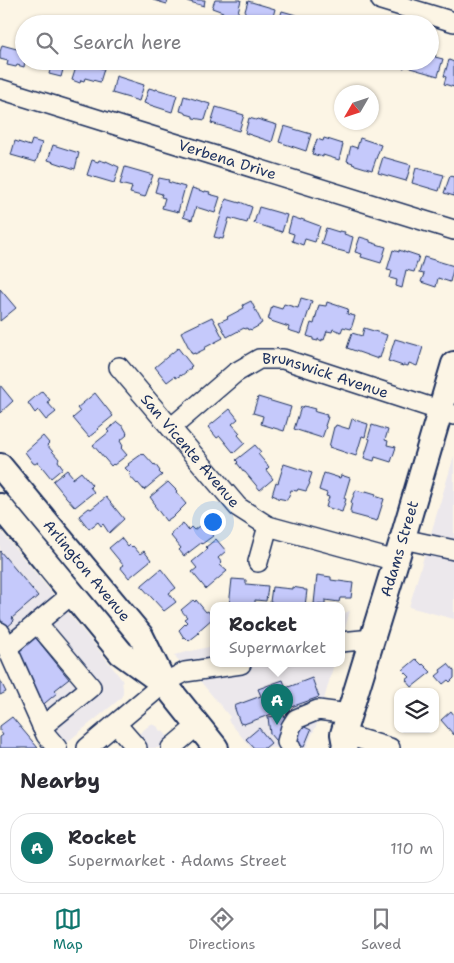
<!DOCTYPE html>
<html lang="en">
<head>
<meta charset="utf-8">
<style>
  body { margin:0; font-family:"Shantell Sans",sans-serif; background:#f7f7f7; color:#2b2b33 }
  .controls { position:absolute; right:15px; bottom:15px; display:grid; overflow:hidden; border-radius:10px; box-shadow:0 1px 4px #0004 }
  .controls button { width:45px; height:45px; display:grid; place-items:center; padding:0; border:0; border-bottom:1px solid #e1e1e2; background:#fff; color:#2b2b33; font:25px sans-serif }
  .compass { position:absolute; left:334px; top:85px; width:45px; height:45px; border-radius:50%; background:#fff; box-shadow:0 1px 4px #0004; rotate:231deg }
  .you { position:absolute; left:212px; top:521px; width:18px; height:18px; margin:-12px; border:4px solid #fff; border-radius:50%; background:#1a73e8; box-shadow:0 0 0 8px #1a73e833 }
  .badge { display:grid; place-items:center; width:32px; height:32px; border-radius:50%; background:#0f766e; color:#fff; font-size:16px; font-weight:700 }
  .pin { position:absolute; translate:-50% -41px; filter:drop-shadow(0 1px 2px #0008) }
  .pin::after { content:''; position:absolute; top:26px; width:18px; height:15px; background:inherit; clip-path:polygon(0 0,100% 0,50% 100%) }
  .popup { position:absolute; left:210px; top:602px; width:135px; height:65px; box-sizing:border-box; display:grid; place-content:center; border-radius:10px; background:#fff; filter:drop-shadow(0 1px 4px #0005); font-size:16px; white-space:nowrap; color:#7c7c81 }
  .popup b { font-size:19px; color:#2b2b33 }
  .popup::after { content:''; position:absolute; left:50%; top:100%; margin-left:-10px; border:10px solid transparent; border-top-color:#fff }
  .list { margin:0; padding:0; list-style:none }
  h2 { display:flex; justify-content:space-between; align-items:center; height:65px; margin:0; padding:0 20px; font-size:21px }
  h2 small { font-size:16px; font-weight:400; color:#7c7c81 }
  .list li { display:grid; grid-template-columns:32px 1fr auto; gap:15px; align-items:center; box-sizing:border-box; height:70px; margin:0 10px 10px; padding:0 10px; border:1px solid #e1e1e2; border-radius:20px }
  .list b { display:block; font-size:19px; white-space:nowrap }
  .list p { margin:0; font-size:16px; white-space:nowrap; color:#7c7c81 }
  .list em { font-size:16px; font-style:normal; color:#7c7c81 }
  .icon { flex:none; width:28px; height:28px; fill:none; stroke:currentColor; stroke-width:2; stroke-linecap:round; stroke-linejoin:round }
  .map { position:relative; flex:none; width:454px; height:748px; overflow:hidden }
  .search { position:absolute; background:#fff; box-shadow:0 1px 4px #0004; left:15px; right:15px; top:15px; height:55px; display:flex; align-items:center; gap:12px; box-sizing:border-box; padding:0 18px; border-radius:28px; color:#7c7c81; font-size:19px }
  .sheet { height:145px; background:#fff }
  nav { display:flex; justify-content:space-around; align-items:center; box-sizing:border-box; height:70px; border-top:1px solid #e1e1e2; background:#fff; font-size:14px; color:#7c7c81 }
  nav a { display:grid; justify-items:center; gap:2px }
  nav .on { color:#0f766e }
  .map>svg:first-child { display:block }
  .built { fill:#ece8ec }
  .building { fill:#c5c9fb; stroke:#1b2f5e }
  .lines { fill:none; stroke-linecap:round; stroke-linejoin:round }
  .minor-casing { stroke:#1b2f5e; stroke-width:22 }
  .major-casing { stroke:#1b2f5e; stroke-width:28 }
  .minor { stroke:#fcf5e5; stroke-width:19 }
  .major { stroke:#fcf5e5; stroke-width:24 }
  .labels { text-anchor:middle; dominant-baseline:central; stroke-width:5; stroke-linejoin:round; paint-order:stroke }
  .street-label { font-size:15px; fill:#1b2f5e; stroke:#fcf5e5 }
</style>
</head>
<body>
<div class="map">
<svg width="454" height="748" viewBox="0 0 454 748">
  <rect width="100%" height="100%" fill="#fcf5e5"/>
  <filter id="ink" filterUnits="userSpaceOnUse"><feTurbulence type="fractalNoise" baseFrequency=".02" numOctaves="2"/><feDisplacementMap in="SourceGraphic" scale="10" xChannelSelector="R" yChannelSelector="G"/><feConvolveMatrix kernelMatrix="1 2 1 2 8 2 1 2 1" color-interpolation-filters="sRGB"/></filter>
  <g filter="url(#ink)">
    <!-- built -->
    <path class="built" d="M454,456V619L409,607Z
      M0,530L102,654L123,681L122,682L123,688V694L120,699L60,748L0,645Z
      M350,611L341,642V614Z
      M213,646V664H334L317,724L306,748H251L228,720L230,717L196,676L182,664L174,655Z
      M151,724L157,726L160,731L162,730L177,748H121Z"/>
    <!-- building -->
    <path class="building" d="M153,0H168L167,4Z
      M183,0H205L204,6Z
      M215,0H241L235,24L220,23L223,12L212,8Z
      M248,1L275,9L271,24H264L243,18Z
      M282,11L310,19L308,24H278Z
      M2,45L24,51V61H25L24,67L17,65L16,67L7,65L8,61L0,59V52Z
      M430,54L436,55L435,57L443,59L438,76L410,68L412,61H430Z
      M449,60L454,62V87L444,84L446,77L444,76Z
      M46,61H60L59,64L64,66L61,77L49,74L52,63Z
      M78,61H85V63L104,69L100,82L85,78L84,81L81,80L80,83L72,80Z
      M358,61H369L367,67L357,64Z
      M393,61H406L404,68L397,66L398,63Z
      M116,76L144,85L139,101L112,93Z
      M149,88L156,90V89L177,95L172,112L144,103Z
      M184,96L210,104L205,120L193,118V116L186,114V113L180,111Z
      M216,107L244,115L239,131L211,123Z
      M249,118L256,120L257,119L277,125L272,142L245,133Z
      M284,126L311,134L306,151L279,142Z
      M324,138L343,144L339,160L323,155V157L312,154L317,139L323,141Z
      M360,138L381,145L372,170L352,164L353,163L347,161L351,146L357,148Z
      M32,140L42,143L36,162L11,155L15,141L30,146Z
      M53,145L79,153L75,169L48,160Z
      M383,157L411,165L406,181L378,173Z
      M92,160L98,162L99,160L106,162V161L119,167L114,183L87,175Z
      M125,167L153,175L145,197L130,193L132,187L120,184Z
      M416,168L444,175L439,191L412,183Z
      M450,176L454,177V196L444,193Z
      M159,178L169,180L168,182L185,187L178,212L162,208L165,198L161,197L162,194L155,192Z
      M192,188L205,192V191L210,192L209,194L220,197L215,213L196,207L192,220L183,217Z
      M226,199L240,203V202L252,207L247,223L229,218L223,239L214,237Z
      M259,207L287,215L282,232L254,223Z
      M292,217L301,220V219L320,226L315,242L305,239L303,245L292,241L294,234L288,232Z
      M326,228L339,232V231L345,232L344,234L353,237L349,253L338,250V251L333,249V248L321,244Z
      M360,237L370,240V242L386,247L381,263L361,257L362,254L355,252Z
      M393,250L399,252V250L407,253V252L419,256L414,272L406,270L402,288L396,286L397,280L390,278L392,271L387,270Z
      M424,257L454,266L450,282L438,278L436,287L421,282L424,274L419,273Z
      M0,289L16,308L0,321Z
      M301,298L312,301L301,334L288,330L289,327L268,320L272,306L282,309L284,304L298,308Z
      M251,301L262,323L260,324V325L251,330L250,329L248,330L247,328L245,329L244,328L227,337L219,322L228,318L227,317L244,308L243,305Z
      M327,302L348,309L347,314L355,316L351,329L343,327L341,332L333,329L332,332L327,331L324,340L322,339V341L318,339V341L313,340V338L307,336L311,323L314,324L319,305L326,306Z
      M212,317L223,338L204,348L205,349L195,354V353L192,354L181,332Z
      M364,328L387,335L380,358L378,357V359L347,348L352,333L362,336Z
      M395,339L423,347L417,366L409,363L408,366L403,365V366L388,361Z
      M178,348L192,366L190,367L191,368L181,376V375L176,378L175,376L167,382L155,367Z
      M0,385L13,401L0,413Z
      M42,391L50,400L47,402L56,412L46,420L38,410L35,413L28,403Z
      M95,393L113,416L97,429L98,430L89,437L73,418L80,412L77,408Z
      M258,397L291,407L284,431L261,424L263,416L253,413Z
      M304,406L315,409L314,411L316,412L327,415L326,417H328L325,426L326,427L322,438L294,429L301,407H303Z
      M230,409L238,419L232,424L240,433L238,435L245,443L234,453L233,452L220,436L217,438L208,427Z
      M352,419L368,424L365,437L362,436L356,456L329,447L334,427H335L336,425L349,429Z
      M117,422L122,426H123L127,433L126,434L127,435L120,441L123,446L121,448L127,455L114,465L113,464L111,466L93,445L109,432L107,430Z
      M372,425L388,430L385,440L388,441L387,445L396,447L391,462L375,457L374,461L364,458L370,439L368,438Z
      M43,436L49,443L47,445L59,459L58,461L63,468L51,478L38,462L35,464L33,463L25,452Z
      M255,445L261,452L258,454L269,467L266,470L273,479L260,490L245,472H244L237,463L238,462L236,460Z
      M142,454L143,455L144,454L154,465L155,464L160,471L159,472L162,475L144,490L138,483L137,484L129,475L131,474L125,468L129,465L128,464Z
      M284,464L312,473L309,482L310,483L306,491L298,489L297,491L291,490L288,498H287V500L277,498V497L272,495L276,482L278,483Z
      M67,470L73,477L72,478V479L81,472L92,485L90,487L94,492L75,507L66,497L53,481Z
      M324,473L340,478L341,475L350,478L344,498L346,499L342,512L326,507L329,497L326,496L327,493L319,490Z
      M168,482L177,491L176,492L186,504L172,518V517L166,521L154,505L155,504L150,497Z
      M356,490L366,493V491L376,494L375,496L384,499L377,521L351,514V512L350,511L352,502H351Z
      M106,497L124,519L109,533L103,524L101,526L98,522L89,529L79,516L89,508L91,509Z
      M183,523L188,530L191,527L194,530L203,523L213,536L202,544L201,543L184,556L179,550L181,548L171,536L172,535L171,533Z
      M121,538L128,547L130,545L132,547L133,546L140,554L144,551L151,560L129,578L120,567L123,565L109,548Z
      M216,539L226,551L218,558L222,563L220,565L227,571L206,589L192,572L197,568L192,562L208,549L206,547Z
      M0,551L38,596L12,618L14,621L5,629L0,618Z
      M161,569L176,588L169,593L176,602L164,611L142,587V585Z
      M317,575L331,577V580L353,583L351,598H340L339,602L325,600V605L314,604Z
      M232,579L246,580V584L268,586L266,601L255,600V605L240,603V606H229Z
      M272,587L292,589V587L304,589V590H307L305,606H281V604L270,602Z
      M193,600L195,602L196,600L206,612L208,611L213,618L197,632L199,633L189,641L185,637L184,638L179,630L187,622L184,619L187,617L181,610Z
      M35,637L69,679L55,690L57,693L39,708L15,653Z
      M416,659L422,665L423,664L431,672L412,687L406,680L410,677L403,670Z
      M448,664L454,671V678L450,682L448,680L443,684L436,676L441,672L440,670Z
      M312,678L319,697L244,724L240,723L234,706L261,696L258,689L283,680L286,688Z
      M0,680L6,692L0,695Z
      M451,711L454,715V735L441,720Z
      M284,715L287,733L278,741L275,740L270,734L268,717Z
      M12,717L38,748H0V737L3,735L0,731V726Z
      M296,723L311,730L304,747L288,740Z
      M259,728L271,743L265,748H254L246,739Z"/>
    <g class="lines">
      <defs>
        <g id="minor">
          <path d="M381,0L454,22"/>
          <path id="s1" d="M0,89L454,230"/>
          <path id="s2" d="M119,367L238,507L268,526L396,561"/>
          <path id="s3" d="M171,428L235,373L259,359H283L454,415"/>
          <path d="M403,539L454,550"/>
          <path d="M258,562L268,526"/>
          <path d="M37,623L91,687L42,727"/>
          <path d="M0,632L46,735L57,748"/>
          <path d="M341,642L372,639"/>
          <path d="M7,648L72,594"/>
          <path d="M116,724L137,748"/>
          <path d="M343,734L390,748"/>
          <path d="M87,748L164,683L185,672L241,664"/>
          <path d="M171,748L198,725"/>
          <path d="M291,748L287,742L291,727L296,719L318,710L349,714"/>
        </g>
        <g id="major">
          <path id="s4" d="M0,466L141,636L164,683L216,748"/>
          <path d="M0,506L121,653L160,681"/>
          <path id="s5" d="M344,748L345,745L343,734L396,561L454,364"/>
        </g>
      </defs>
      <!-- minor casing -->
      <use href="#minor" class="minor-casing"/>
      <!-- major casing -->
      <use href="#major" class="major-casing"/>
      <!-- minor -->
      <use href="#minor" class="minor"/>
      <!-- major -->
      <use href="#major" class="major"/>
    </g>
  </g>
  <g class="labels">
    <!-- street labels -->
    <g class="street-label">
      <text stroke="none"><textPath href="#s1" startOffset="238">Verbena Drive</textPath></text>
      <text stroke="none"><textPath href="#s3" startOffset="181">Brunswick Avenue</textPath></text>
      <text stroke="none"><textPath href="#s2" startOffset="110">San Vicente Avenue</textPath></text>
      <text stroke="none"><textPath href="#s5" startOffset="208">Adams Street</textPath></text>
      <text stroke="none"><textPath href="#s4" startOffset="136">Arlington Avenue</textPath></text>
    </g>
  </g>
</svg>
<div class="controls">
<button><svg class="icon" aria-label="layers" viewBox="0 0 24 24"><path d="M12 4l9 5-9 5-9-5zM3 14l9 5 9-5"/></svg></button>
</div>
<svg class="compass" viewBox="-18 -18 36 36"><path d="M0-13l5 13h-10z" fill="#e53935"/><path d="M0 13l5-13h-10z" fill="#7c7c81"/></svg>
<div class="you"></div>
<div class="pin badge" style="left:277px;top:725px">A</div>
<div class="popup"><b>Rocket</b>Supermarket</div>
<div class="search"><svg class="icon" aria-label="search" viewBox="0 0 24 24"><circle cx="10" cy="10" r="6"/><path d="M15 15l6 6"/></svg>Search here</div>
</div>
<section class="sheet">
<h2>Nearby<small></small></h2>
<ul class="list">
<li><span class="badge">A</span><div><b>Rocket</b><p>Supermarket · Adams Street</p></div><em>110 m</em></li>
</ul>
</section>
<nav>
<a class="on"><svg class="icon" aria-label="map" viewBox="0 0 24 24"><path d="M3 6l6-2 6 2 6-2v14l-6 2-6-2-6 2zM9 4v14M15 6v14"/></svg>Map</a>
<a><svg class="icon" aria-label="directions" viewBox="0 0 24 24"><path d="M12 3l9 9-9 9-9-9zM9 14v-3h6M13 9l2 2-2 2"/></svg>Directions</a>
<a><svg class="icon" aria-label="saved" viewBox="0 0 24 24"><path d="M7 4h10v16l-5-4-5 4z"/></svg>Saved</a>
</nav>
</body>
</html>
